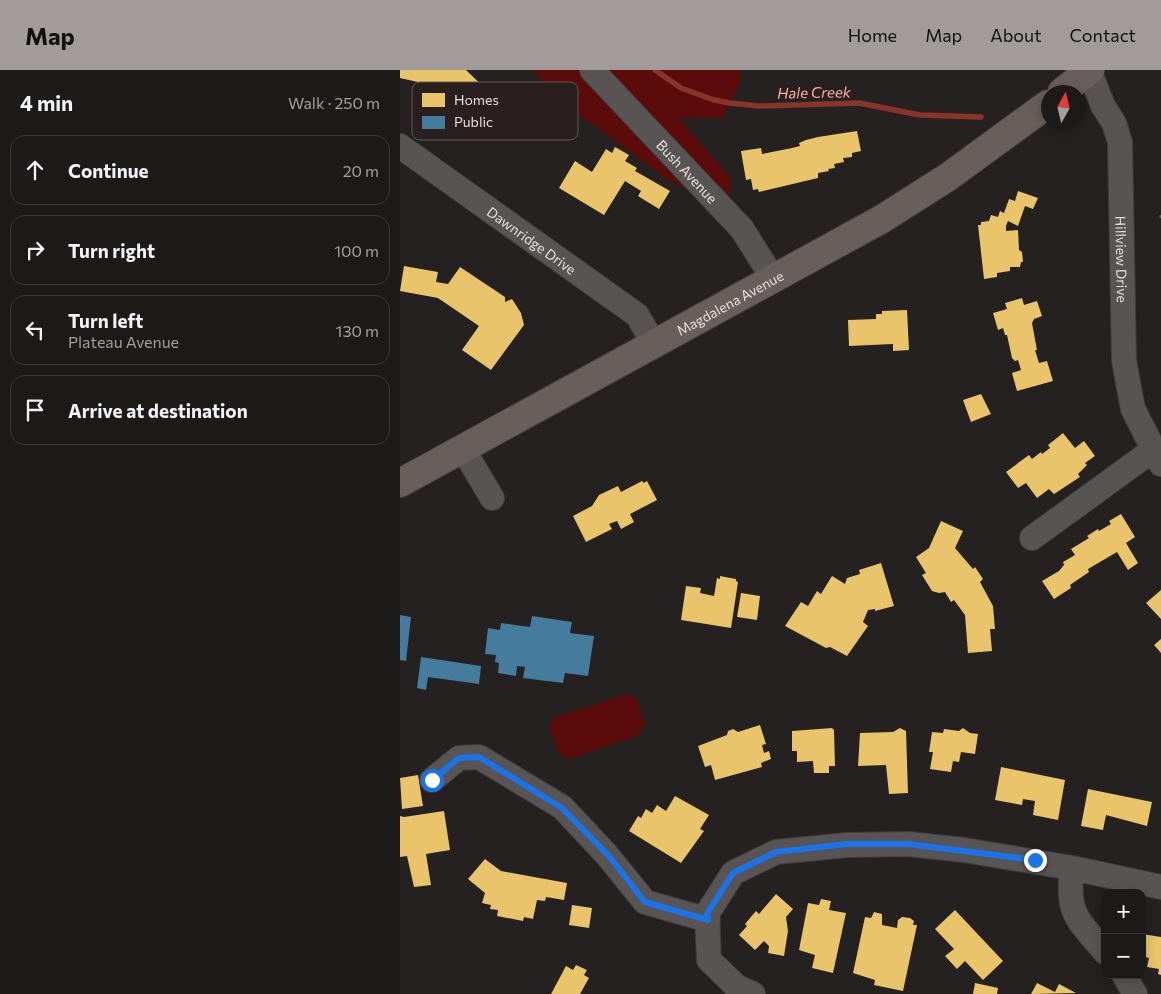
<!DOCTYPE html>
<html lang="en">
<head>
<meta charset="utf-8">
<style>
  body { margin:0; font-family:Commissioner,sans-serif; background:#292626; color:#f1f3f6 }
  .controls { position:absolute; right:15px; bottom:15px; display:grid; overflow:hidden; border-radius:10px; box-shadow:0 2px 12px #0003 }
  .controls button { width:45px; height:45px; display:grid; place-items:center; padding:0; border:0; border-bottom:1px solid #3a3838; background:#1c1919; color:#f1f3f6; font:25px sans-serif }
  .compass { position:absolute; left:641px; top:15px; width:45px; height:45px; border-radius:50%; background:#1c1919; box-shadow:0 2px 12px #0003; rotate:8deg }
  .stop { position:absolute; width:15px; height:15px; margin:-11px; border:4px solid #1a73e8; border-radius:50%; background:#fff }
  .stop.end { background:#1a73e8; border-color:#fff; box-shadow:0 1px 5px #0008 }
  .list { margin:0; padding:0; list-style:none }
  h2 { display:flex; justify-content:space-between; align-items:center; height:65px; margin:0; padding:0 20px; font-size:21px }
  h2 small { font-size:16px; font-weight:400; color:#a0a0a2 }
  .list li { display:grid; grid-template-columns:32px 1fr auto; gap:15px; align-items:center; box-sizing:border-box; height:70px; margin:0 10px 10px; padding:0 10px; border:1px solid #3a3838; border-radius:15px }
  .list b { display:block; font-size:19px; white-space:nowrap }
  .list p { margin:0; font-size:16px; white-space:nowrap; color:#a0a0a2 }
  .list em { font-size:16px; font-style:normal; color:#a0a0a2 }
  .icon { flex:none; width:28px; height:28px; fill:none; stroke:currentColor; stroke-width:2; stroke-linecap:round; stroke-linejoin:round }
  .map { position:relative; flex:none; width:761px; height:924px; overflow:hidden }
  header { display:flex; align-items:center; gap:30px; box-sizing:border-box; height:70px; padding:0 25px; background:#a29b9b; color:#111 }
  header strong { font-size:24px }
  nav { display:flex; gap:28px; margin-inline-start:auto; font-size:18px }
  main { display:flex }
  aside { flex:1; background:#1c1919 }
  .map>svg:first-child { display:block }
  .green { fill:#5b0c0a }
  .homes { fill:#e9c46a }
  .public { fill:#457b9d }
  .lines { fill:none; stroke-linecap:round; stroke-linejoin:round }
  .stream { stroke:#88342b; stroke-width:5.5 }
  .minor-casing { stroke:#423d3d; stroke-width:26 }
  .major-casing { stroke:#423d3d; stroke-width:30 }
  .path { stroke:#5b5757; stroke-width:3; stroke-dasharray:5 2.5; stroke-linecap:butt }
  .minor { stroke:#585453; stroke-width:24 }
  .major { stroke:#685e5c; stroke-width:28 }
  .route { stroke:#1a73e8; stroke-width:6 }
  .labels { text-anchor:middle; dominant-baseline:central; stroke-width:5; stroke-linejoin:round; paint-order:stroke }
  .street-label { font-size:14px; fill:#e4dddc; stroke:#291f1e }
  .water-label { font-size:15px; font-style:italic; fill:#fdafa3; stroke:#291f1e }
  .key { fill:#291f1e; stroke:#615857; stroke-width:1 }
  .key-label { font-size:14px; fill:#e4dddc }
</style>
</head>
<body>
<header>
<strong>Map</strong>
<nav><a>Home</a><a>Map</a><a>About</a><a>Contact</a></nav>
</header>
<main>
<aside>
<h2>4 min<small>Walk · 250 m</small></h2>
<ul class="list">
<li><svg class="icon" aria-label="ahead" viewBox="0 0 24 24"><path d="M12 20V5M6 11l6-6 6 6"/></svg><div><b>Continue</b></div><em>20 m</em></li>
<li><svg class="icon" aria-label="right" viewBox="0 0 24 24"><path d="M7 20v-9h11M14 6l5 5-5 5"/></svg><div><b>Turn right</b></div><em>100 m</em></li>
<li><svg class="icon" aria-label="left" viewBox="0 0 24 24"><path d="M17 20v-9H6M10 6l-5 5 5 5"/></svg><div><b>Turn left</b><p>Plateau Avenue</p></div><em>130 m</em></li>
<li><svg class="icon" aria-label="arrive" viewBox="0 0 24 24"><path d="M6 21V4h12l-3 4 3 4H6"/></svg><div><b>Arrive at destination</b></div></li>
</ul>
</aside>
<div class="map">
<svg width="761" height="924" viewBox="0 0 761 924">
  <rect width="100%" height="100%" fill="#262121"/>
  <!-- green -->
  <path class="green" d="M133,0H340V13L322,49L278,47L331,108L328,136L270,111L161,31Z
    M227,624L237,629L245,655L239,665L169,689L159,684L149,656L153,648Z"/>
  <!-- homes -->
  <path class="homes" d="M0,0H66L91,24L64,52L18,12L0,8Z
    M457,61L461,81L452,83V87L443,88L444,92L434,94L435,98L428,99L429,101L418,103V108L359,122L358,119L353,120L351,109L346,110L341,81L361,78L362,84L392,78L400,76L399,73L406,70L418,67Z
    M215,77L229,85L225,91L237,98L235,101L270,121L259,139L238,126L241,121L225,111L204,145L159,118L175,91L192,102L206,79L212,83Z
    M618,121L638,128L633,139L625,136L618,156L608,151L606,156V161L618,160L619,180L622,182L623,192H621L620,197H610V201L597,203V207L584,209L578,155H581V152L589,151L591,145L598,147L600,141L604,143L609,129L615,131Z
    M4,196L38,202L36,212L48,214L60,197L105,227V232L112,229L121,243L124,255L91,300L62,280L79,256L38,228L0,221Z
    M622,228L624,235L637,231L642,246L634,249L632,253L637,280H635L639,293L647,291L653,311L617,321L612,303L621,300L618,290L615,291L612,288L607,265H605L603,258L598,260L593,243L607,239L605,233Z
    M507,240L509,280L493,281V274L449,276L448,250L476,249V244H482V241Z
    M581,324L591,344L571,352L563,330Z
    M663,363L675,378L684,371L695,386L685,393L687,395L678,404L680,407L654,424L649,419L637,428L626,413L618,418L606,402L629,385L632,389L641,382L642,384L650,378L648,375Z
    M242,411L244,413L247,411L257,430L230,444L234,452L221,459L217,451L209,454L212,459L186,472L173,446L192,436L199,425L218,416L221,422Z
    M721,444L735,467L726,473L738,493L728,500L717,482L688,499L689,502L670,515L671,518L654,529L642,511L659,501L664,495L663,492L675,485L671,479L689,468L687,466L698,459L699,461L711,454L709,451Z
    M541,451L563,461L555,478L573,499L575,497L583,509L580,512L593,536L595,559H590L592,581L568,583L565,545L554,530L551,532L545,522L539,523L532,521L522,505L526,503L516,487L529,478Z
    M481,493L494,536L475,541V539L468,540L463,552L468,556L447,586L430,577L426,578L385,556L401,532L408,536L417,521L421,524L432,506L445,514L447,508L460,504L459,500Z
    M320,506L336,509V511L338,512L331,558L281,550L286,516L301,518L300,523L314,526L317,508L320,509Z
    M761,520V549L746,533Z
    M341,523L360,526L357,550L337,547Z
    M761,569V583L754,575Z
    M360,655L366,674L362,675L364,683L369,681L371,689L361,693L362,697L315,710L311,695L305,697L298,676L327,665L328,661L333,659L338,662Z
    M432,658L434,660L435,696H429V703H414L413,691L397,692V681H392V661Z
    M500,658L506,661L508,723L489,724L486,695L458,696L460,663L493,662Z
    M563,658L570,663L578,664L575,684L561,682L559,692L553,691L551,702L530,699L533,682H529L532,662L543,663L544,659L559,661Z
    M601,697L665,710L658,750L633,745L635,731L623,729L622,735L595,730Z
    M18,705L23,736L2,739L0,708Z
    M688,719L752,732L747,756L706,745L703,760L681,756Z
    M275,726L309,745L300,759L304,761L281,793L229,761L238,746L241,748L246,739L252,743L257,735L266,741Z
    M44,741L50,780L26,784L31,815L14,817L7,786L0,787V746L4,747Z
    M85,789L101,801L167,813L164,830L146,827L145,831L137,830L133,849L124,847L123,851L97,846L98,840L90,839L91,835L82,833L85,823L68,809Z
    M376,824L393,839L386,847L388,861L384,886L368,883L369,876L364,871L355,880L339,865L347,856L345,854L356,841L359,844Z
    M421,829L431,831L429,840L446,843L433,903L412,898L415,885L399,880L408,833L419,835Z
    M172,835L192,838L189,858L169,855Z
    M555,840L603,891L583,910L565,891L557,899L545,886L554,879L535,859Z
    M474,842L482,844V855L497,858L498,850L502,847L510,848L514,851L513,855H517L503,921L474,915L475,910L453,903L465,847L471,848Z
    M742,864L761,867V905L758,904L759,899L747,897L749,888L742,886Z
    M176,895L187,900L184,905L189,908L180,924H151L166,896L173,900Z
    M575,913L598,918L597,924H573Z
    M637,913L655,922L659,914L676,923L631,924Z"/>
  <!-- public -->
  <path class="public" d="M0,545L11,547L6,591L0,590Z
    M132,546L172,552L170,563L194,566L188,606L165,603L163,613L123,608L125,597L117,596L116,606L98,603L99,593L95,592L96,585L85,584L88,558L100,560L101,553L130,557Z
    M21,587L81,596L79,614L28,607L26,620L17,618Z"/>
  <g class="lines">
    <!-- stream -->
    <path class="stream" d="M255,0L281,18L314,30L330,33L359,36L459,33L520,45L581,47"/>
    <defs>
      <g id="minor">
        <path id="s1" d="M192,0L342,159L374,210"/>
        <path id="s2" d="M689,0L703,36L714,53L720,72L724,291L733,339L761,394"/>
        <path id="s3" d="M0,76L237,245L254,274"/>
        <path d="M63,379L92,428"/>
        <path d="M632,468L753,380"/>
        <path d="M32,710L59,688L79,687L162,737L207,785L245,832L308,850"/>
        <path d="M672,798L761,817"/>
        <path d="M724,905L735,924"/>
        <path d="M353,924L337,917L309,890L307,844L333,803L376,782L447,775L508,774L564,780L672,798C666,843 677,849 705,882"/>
      </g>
      <g id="major">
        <path d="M662,22L690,0"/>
        <path id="s4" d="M0,413L482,149L548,107L648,34"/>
      </g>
    </defs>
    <!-- minor casing -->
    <use href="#minor" class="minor-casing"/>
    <!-- major casing -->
    <use href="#major" class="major-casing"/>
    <!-- path -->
    <path class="path" d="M761,145V148"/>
    <!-- minor -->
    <use href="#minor" class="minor"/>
    <!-- major -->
    <use href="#major" class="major"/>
  </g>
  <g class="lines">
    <!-- route -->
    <path class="route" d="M32,710L59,688L79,687L162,738L208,785L245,832L308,850L307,844L333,803L376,782L446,774H508L635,790"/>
  </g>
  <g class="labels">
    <!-- street labels -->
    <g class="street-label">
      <text stroke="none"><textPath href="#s1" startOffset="139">Bush Avenue</textPath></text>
      <text stroke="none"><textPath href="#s3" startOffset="162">Dawnridge Drive</textPath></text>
      <text stroke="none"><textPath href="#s2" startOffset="196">Hillview Drive</textPath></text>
      <text stroke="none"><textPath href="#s4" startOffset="376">Magdalena Avenue</textPath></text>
    </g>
    <!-- water labels -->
    <g class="water-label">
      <text transform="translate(414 22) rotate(-1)">Hale Creek</text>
    </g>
  </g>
  <!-- legend -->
  <rect x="12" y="12" width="166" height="58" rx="8" class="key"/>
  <rect x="22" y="23" width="23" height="14" fill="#e9c46a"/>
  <rect x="22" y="46" width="23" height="13" fill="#457b9d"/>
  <g class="key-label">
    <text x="54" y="35">Homes</text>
    <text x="54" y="57">Public</text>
  </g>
</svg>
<div class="controls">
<button>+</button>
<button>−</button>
</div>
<svg class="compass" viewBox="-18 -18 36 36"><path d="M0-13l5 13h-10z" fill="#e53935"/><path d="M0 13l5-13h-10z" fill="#a0a0a2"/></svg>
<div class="stop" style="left:32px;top:710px"></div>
<div class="stop end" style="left:635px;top:790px"></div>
</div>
</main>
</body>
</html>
